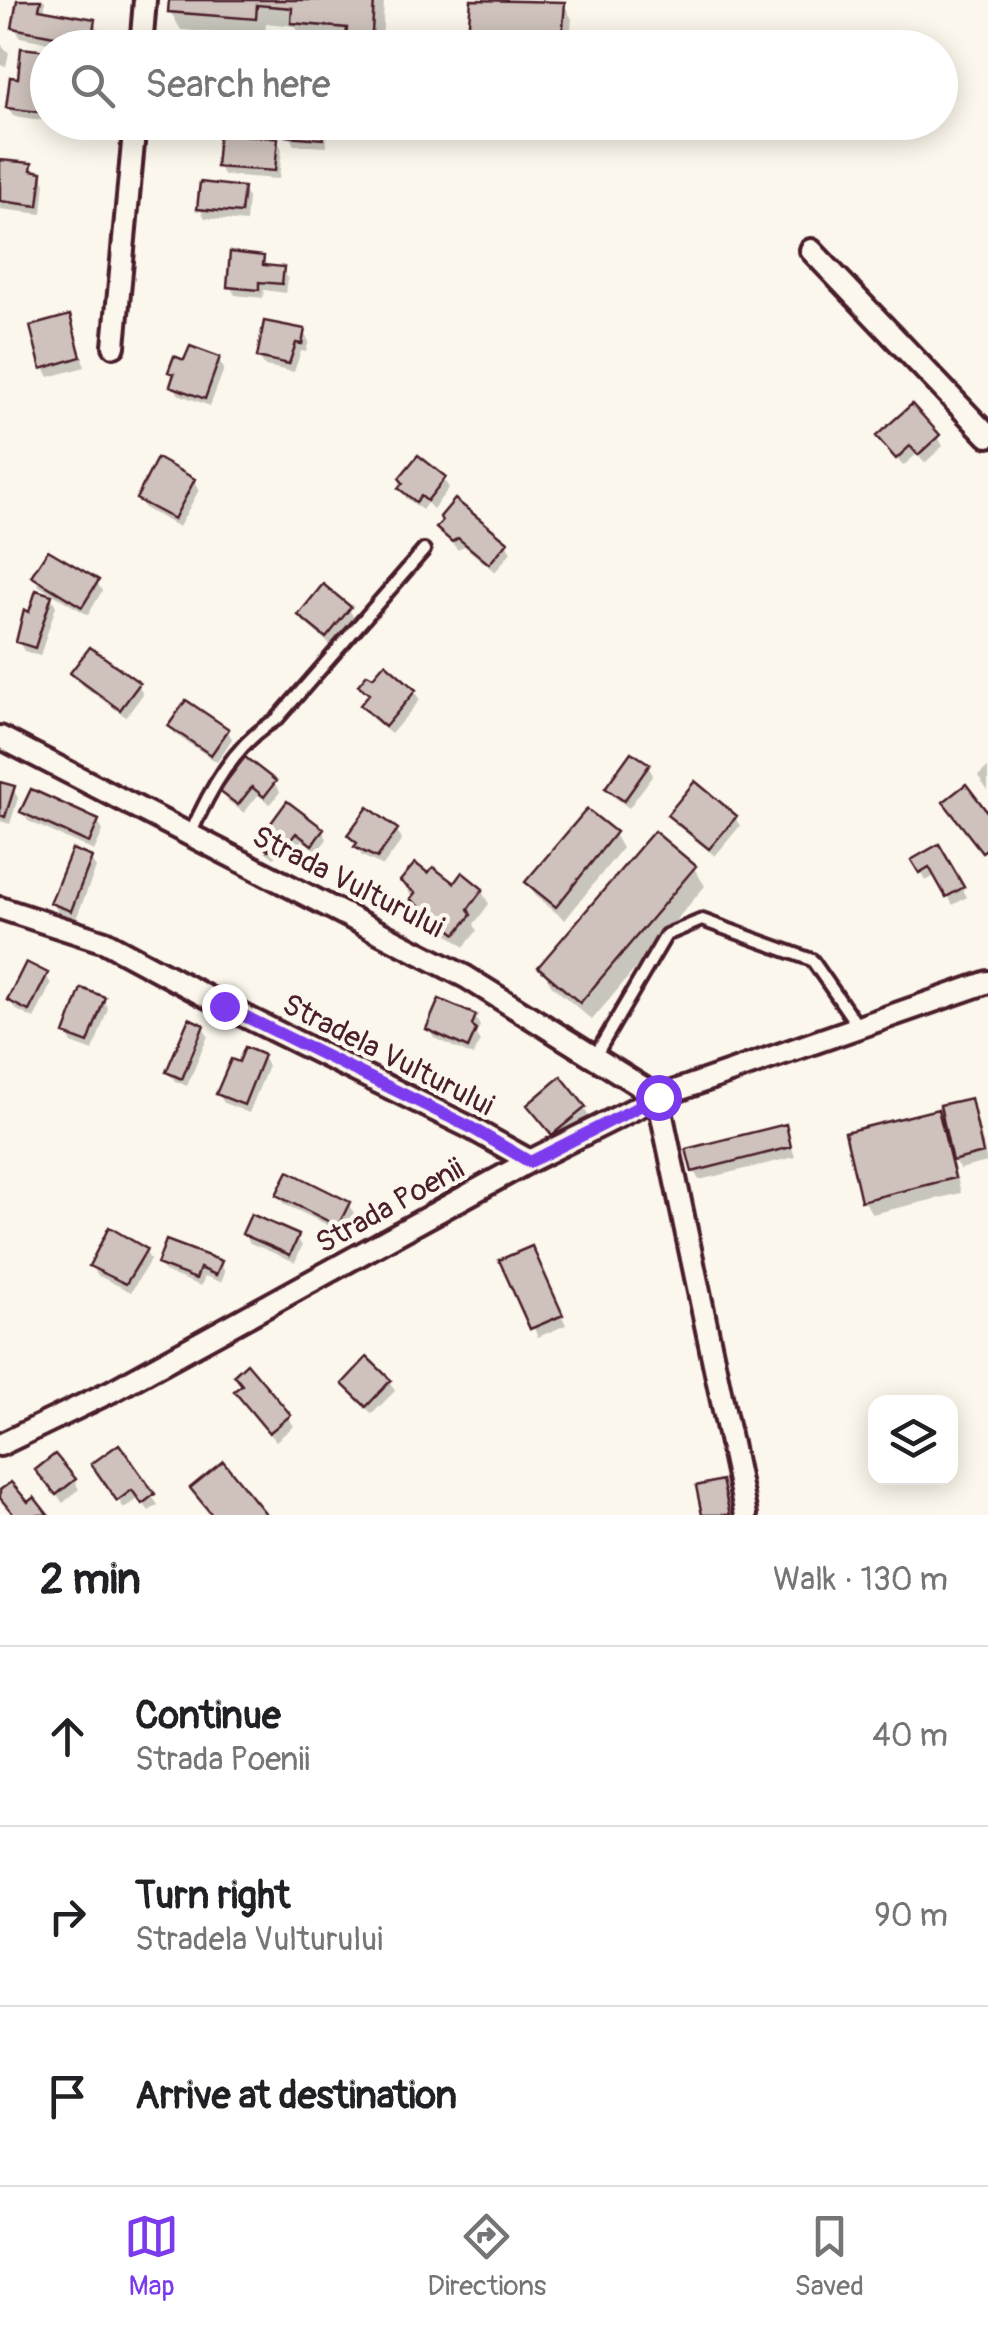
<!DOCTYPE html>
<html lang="en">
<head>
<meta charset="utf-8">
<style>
  body { margin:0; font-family:Pangolin,sans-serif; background:#f6f6f6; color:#202124 }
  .controls { position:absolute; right:30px; bottom:30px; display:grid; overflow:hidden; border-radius:20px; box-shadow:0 5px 25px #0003 }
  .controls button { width:90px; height:90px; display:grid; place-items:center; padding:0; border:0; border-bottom:2px solid #e0e0e0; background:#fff; color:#202124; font:50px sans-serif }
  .stop { position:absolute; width:30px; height:30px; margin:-22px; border:8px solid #7c3aed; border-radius:50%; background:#fff }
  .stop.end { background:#7c3aed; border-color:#fff; box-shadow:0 2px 10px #0008 }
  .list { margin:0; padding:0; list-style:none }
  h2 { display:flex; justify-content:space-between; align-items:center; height:130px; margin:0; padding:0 40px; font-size:42px }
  h2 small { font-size:32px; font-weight:400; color:#757577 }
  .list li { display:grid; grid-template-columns:65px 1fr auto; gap:30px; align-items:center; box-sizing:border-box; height:180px; padding:0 40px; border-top:2px solid #e0e0e0 }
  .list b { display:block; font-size:38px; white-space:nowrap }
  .list p { margin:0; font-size:32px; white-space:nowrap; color:#757577 }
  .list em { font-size:32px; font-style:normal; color:#757577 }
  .icon { flex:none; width:55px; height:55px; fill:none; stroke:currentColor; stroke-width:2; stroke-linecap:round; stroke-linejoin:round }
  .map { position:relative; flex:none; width:988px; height:1515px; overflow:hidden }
  .search { position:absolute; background:#fff; box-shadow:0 5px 25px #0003; left:30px; right:30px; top:30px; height:110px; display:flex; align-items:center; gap:25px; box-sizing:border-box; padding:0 35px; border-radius:55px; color:#757577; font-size:38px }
  .sheet { height:670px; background:#fff }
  nav { display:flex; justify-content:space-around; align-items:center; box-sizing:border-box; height:140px; border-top:2px solid #e0e0e0; background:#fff; font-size:28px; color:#757577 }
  nav a { display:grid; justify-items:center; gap:5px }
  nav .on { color:#7c3aed }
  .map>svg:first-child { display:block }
  .shadow { fill:#0003 }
  .building { fill:#cfc2bc; stroke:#4a1f2b; stroke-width:2.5 }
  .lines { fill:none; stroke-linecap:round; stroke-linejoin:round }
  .lane-casing { stroke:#4a1f2b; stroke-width:18 }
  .street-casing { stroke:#4a1f2b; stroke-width:28 }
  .lane { stroke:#fbf7ec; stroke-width:10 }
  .street { stroke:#fbf7ec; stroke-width:20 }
  .route { stroke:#7c3aed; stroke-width:12 }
  .labels { text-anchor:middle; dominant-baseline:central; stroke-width:9; stroke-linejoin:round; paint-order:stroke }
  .street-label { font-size:30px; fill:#4a1f2b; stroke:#fbf7ec }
</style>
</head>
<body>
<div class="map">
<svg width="988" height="1515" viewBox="0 0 988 1515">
  <rect width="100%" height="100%" fill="#fbf7ec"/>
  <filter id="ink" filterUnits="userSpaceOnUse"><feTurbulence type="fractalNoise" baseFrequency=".01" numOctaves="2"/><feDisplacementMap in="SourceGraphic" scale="20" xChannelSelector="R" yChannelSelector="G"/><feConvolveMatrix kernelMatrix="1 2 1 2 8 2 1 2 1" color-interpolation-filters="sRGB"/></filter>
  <g filter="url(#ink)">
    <!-- shadow -->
    <path class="shadow" d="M20,0H45V12L94,22L99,31L96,48H75L20,37L15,28Z
      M171,0H384L382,48H348L305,42L295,26L266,23L265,37L181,30L170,11Z
      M474,0L564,4L572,19L569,48L479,47L471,33Z
      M0,43L9,53L6,66L0,65Z
      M48,53V121L13,116L8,107L20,80Z
      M290,122H326L327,147L294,145L289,136Z
      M277,140L282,149L279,179L224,175L218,166Z
      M0,162L30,166L35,173L40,174L45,183L42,214L0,209Z
      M242,189L248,198L246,222L205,218L200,209Z
      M262,258L268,268L283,270L288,279L286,293L264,290L263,298L235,295L230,286Z
      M69,318L85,367L49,377L44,368Z
      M303,332L309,341L306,352L301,351L294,372L265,366L259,357Z
      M219,360L224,369L210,406L178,394L170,372L186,363Z
      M879,437H938L943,446L925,463L917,454L903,466Z
      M444,479L449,488L433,509L427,503L422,510L406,498L401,489Z
      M194,481L199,490L179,527L144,508L139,499Z
      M439,529L506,543L511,552L495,572L464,546L458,550Z
      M34,576L97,582L102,591L88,615L39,586Z
      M51,597L56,606L40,656L24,651L19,642Z
      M349,609L354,618L332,646L306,624L301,615Z
      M73,673L138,685L143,694L126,717L78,682Z
      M361,685L414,691L420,700L391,734L368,715L363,706L370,697Z
      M171,726L227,730L232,739L217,762L176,735Z
      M648,766L653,775L629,808L614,797L608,788Z
      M988,767V791L978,776Z
      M274,783L280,792L270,804L258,795L244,813L227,800L222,791Z
      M0,785L13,789L18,798L10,824L0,821Z
      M288,805L322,830L327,839L317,852L302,840L292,853L282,846L274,858L265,851L260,842Z
      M368,810L397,831L402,840L383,866L362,856L350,836Z
      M23,811L98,822L103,831L94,851L28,821Z
      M670,815L735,817L740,826L715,856L675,824Z
      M614,834L622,848L565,920L536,896L528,882Z
      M938,847L967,897L953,905L936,875L926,881L914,861Z
      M90,859L96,868L76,919L58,912L53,903Z
      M694,868L705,886L592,1020L552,986L541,967Z
      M403,882L481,890L489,904L474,924L477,931L464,947L421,913Z
      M46,975L51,984L34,1019L15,1009L10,1000Z
      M103,999L108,1008L93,1051L72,1043L67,1034Z
      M475,1017L480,1026L476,1035L480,1041L473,1056L434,1038L428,1029Z
      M203,1027L208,1036L187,1086L175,1081L169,1072Z
      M263,1057L268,1066L249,1113L224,1103L219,1094Z
      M970,1101L975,1110L987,1162L960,1169L952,1158L961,1193L872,1214L864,1200L936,1112L947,1131Z
      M584,1108L589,1117L558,1142L535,1114Z
      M785,1127L795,1157L699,1180L694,1171Z
      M279,1195L348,1204L354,1213L344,1233L284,1204Z
      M245,1234L297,1237L302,1246L295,1262L250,1243Z
      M145,1250L150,1260L131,1292L97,1275L92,1266Z
      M536,1258L566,1325L538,1337L503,1261Z
      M160,1263H220L225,1272L221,1282L205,1276L201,1286L165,1272Z
      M389,1382L395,1391L372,1414L345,1385Z
      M244,1386L288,1417L294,1426L276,1441L242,1401Z
      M118,1447L158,1505L149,1511L139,1498L124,1508L99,1473Z
      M44,1479L74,1480L79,1489L63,1503Z
      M721,1483L729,1497L733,1515H705Z"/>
    <!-- building -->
    <path class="building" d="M17,0H41L39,9L95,19L91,43L12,28Z
      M169,0H374L371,48H345L347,28L291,23L292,8L257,5L256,19L168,12Z
      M471,0L565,2L562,41L468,33Z
      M21,48L48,51L47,113L6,108L10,77L18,78Z
      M287,122H324L323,139L286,136Z
      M219,133L278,138L275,171L216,167Z
      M0,160L32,163L31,170L42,172L38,206L0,201Z
      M200,182L244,187L241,213L197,209Z
      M230,252L264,256L263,265L284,267L282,284L259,282V290L227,287Z
      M70,315L81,357L41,369L30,326Z
      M264,321L305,329L302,344L296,343L289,364L257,357Z
      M190,346L220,357L205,399L170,386L174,374L168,372L174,356L184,360Z
      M912,404L940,435L918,455L910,446L896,459L876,436Z
      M418,455L446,477L427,501L421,496L416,502L398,488L403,483L399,478Z
      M157,458L195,479L174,519L136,499Z
      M455,499L508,542L489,564L458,538L452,542L436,528L442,521L440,517Z
      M48,550L99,580L82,607L31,576Z
      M323,584L351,607L326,638L298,615Z
      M36,590L52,595L35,648L16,642L24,609L29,612Z
      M90,647L140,683L120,710L70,673Z
      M385,663L416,690L385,727L360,705L369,694L358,685L367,674L373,677Z
      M186,700L229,729L211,755L168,726Z
      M631,752L650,764L624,801L605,788Z
      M245,757L276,781L264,797L252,787L238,805L219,791Z
      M695,781L737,816L709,849L667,815Z
      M0,782L15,786L5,817L0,815Z
      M966,784L988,813V848L982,852L943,802Z
      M31,789L99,820L89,843L20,812Z
      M287,801L324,829L312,845L296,833L286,846L277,839L268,850L257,842Z
      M368,807L398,829L377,858L354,847L357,843L347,835Z
      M587,809L616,832L556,907L525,882Z
      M654,831L696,866L580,1003L538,967Z
      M939,844L964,887L946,897L929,867L919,873L911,860Z
      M72,849L92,857L71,911L50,903Z
      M415,863L428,873L433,867L454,883L462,872L483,889L468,909L471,915L456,934L410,899L415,893L400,881Z
      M26,962L48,973L29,1011L7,1000Z
      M81,988L105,997L88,1043L64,1034Z
      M439,999L476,1015L472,1025L476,1030L468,1048L426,1029Z
      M189,1018L204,1025L182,1079L166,1072Z
      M245,1047L264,1055L244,1105L216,1094L231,1059L239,1062Z
      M561,1076L586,1107L552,1135L527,1105Z
      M971,1098L983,1153L952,1161L940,1105Z
      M938,1109L955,1178L861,1201L845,1132Z
      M786,1124L791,1147L692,1172L686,1149Z
      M288,1171L350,1202L338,1226L276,1195Z
      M251,1214L299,1235L290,1255L242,1234Z
      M109,1227L147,1249L126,1284L89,1266Z
      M166,1240L222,1261L216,1275L200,1268L196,1279L157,1264Z
      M532,1246L563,1315L530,1329L499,1260Z
      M367,1357L391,1380L366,1407L342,1384Z
      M247,1363L291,1415L269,1433L234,1391L242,1385L234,1375Z
      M119,1444L155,1494L142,1504L132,1490L117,1501L91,1464Z
      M55,1454L76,1479L56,1495L35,1470Z
      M223,1461L267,1515H212L190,1488Z
      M722,1480L730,1515H702L696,1486Z
      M11,1482L28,1502L34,1497L48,1515H14L0,1498V1490Z"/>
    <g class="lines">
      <defs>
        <path id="lane" d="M190,835C209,791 234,744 277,719L424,550
          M594,1058L666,935L702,920L812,960L857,1025"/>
        <path id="street" d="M141,48L145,0
          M811,250L988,436
          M114,346L135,122
          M0,737L466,977L658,1097L746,1515
          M0,908L105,942L224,1006L469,1127L530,1161
          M0,1445L112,1391L530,1161L658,1097L988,982"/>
      </defs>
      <!-- lane casing -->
      <use href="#lane" class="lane-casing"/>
      <!-- street casing -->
      <use href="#street" class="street-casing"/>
      <!-- lane -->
      <use href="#lane" class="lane"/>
      <!-- street -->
      <use href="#street" class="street"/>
    </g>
  </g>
  <g class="lines" filter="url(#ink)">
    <!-- route -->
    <path class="route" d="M224,1006L470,1127L530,1162L658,1097"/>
  </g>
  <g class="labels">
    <!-- street labels -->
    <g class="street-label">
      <text transform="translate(348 882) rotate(27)">Strada Vulturului</text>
      <text transform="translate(388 1055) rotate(27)">Stradela Vulturului</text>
      <text transform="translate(390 1206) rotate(-29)">Strada Poenii</text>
    </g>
  </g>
</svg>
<div class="controls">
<button><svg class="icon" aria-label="layers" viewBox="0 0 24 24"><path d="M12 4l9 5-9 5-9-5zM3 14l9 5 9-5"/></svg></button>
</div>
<div class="stop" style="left:658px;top:1097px"></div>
<div class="stop end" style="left:224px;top:1006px"></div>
<div class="search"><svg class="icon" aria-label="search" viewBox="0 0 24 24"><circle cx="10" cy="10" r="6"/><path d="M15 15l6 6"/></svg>Search here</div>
</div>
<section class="sheet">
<h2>2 min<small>Walk · 130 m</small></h2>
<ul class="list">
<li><svg class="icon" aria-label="ahead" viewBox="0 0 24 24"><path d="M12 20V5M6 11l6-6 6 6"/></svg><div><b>Continue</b><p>Strada Poenii</p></div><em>40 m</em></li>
<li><svg class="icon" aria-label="right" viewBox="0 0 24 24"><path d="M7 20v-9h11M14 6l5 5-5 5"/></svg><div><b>Turn right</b><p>Stradela Vulturului</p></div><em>90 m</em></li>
<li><svg class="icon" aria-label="arrive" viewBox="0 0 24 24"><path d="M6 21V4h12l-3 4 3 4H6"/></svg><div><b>Arrive at destination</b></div></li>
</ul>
</section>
<nav>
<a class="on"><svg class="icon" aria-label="map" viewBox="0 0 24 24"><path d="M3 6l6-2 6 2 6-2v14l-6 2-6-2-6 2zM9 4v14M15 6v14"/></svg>Map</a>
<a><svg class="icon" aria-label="directions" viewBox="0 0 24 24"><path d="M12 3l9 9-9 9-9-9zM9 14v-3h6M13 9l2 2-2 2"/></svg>Directions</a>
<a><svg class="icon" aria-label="saved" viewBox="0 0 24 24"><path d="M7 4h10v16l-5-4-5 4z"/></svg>Saved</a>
</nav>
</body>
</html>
